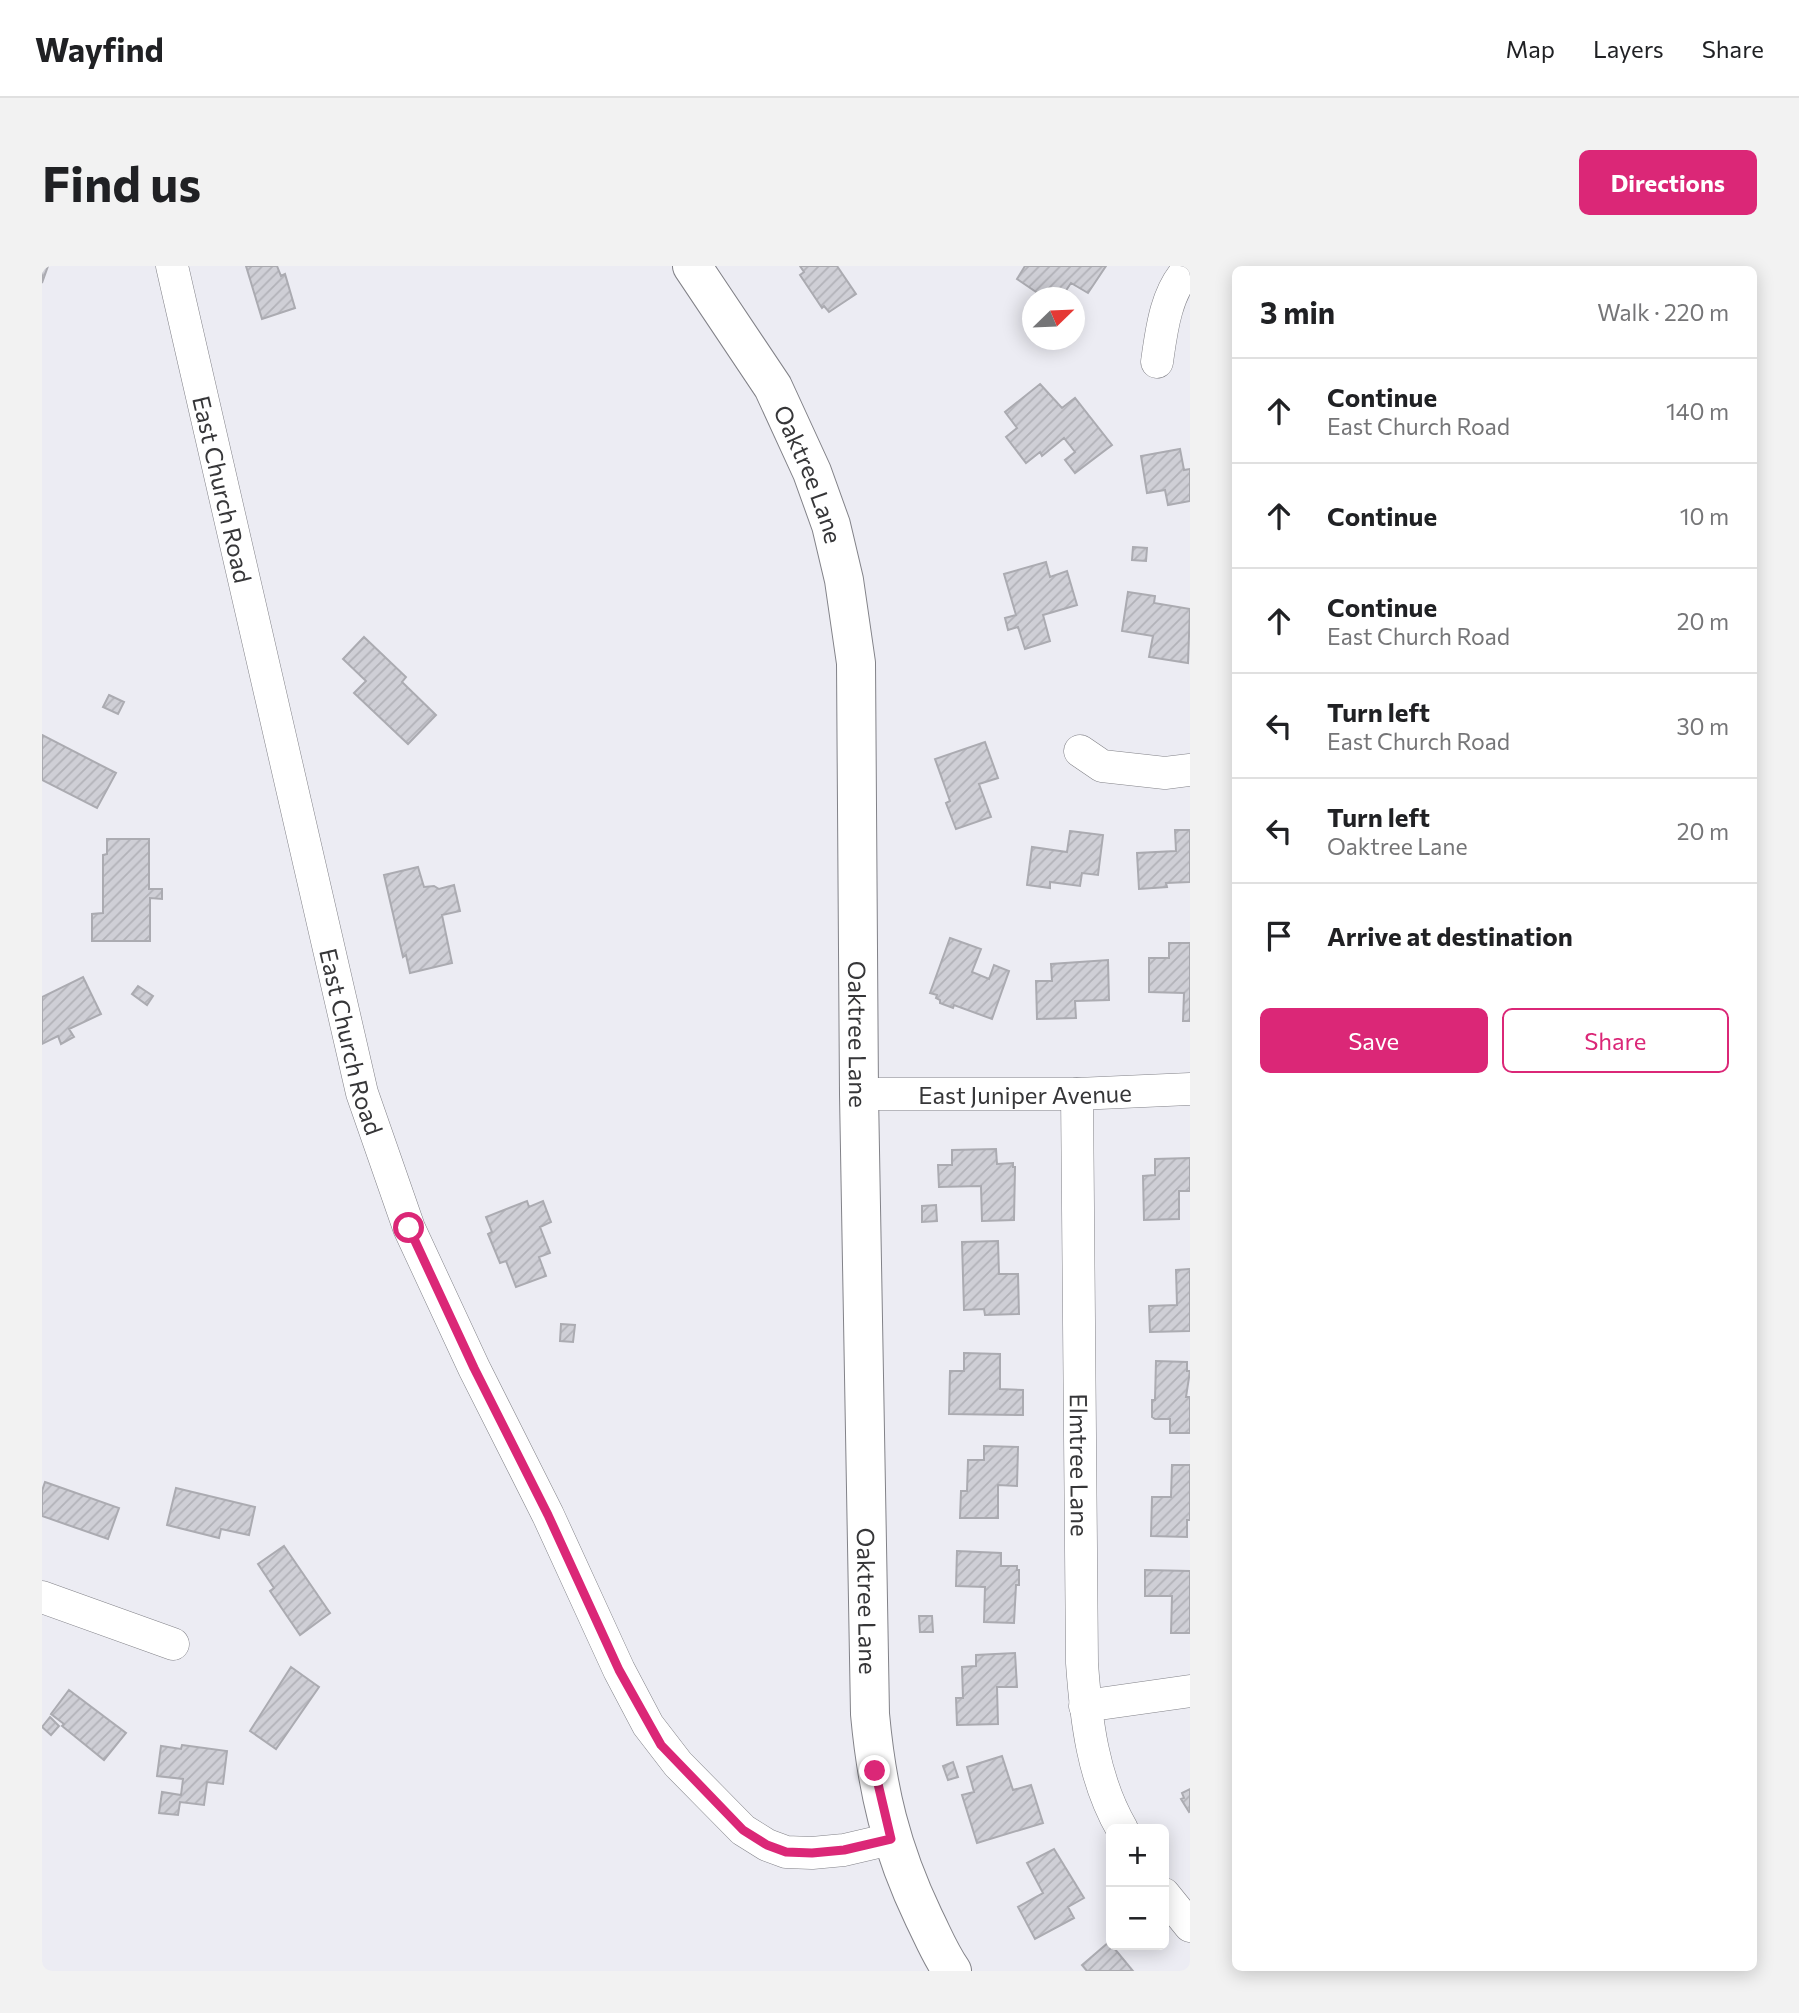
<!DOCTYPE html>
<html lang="en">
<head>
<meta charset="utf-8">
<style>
  body { margin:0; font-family:Commissioner,sans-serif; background:#f2f2f2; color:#202124 }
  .controls { position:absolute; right:21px; bottom:21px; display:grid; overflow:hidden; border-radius:10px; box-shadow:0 4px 18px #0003 }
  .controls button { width:63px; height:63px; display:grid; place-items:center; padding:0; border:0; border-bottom:2px solid #e0e0e0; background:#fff; color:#202124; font:35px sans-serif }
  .compass { position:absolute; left:980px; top:21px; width:63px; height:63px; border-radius:50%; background:#fff; box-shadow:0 4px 18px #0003; rotate:67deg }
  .stop { position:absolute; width:21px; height:21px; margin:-16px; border:5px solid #db2777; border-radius:50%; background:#fff }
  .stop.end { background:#db2777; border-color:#fff; box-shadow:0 2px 7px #0008 }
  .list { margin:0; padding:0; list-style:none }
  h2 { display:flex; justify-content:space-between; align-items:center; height:91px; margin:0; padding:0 28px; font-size:30px }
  h2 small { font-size:23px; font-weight:400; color:#757577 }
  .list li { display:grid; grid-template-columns:46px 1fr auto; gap:21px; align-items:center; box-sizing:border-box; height:105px; padding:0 28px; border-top:2px solid #e0e0e0 }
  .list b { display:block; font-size:26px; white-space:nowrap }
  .list p { margin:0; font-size:23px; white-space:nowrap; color:#757577 }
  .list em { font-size:23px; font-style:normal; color:#757577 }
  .actions { display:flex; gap:14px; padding:21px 28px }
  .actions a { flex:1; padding:16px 0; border:2px solid #db2777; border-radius:10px; text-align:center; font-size:24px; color:#db2777 }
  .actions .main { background:#db2777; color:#fff }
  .icon { flex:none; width:38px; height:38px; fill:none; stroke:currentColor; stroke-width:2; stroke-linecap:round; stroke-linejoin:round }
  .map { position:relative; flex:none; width:1148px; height:1705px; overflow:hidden; border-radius:10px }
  header { display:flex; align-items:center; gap:42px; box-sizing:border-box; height:98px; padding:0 35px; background:#fff; border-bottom:2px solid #e0e0e0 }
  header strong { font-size:33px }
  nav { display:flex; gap:38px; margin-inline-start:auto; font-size:24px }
  .intro { display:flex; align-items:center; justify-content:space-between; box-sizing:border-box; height:168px; padding:0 42px }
  h1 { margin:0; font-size:49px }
  .button { padding:18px 32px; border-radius:10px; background:#db2777; color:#fff; font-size:24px; font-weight:700 }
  main { display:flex; gap:42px; padding:0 42px }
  aside { flex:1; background:#fff; border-radius:10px; box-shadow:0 4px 18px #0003 }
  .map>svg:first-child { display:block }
  .building { fill:url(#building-hatch); stroke:#ababb1; stroke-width:2 }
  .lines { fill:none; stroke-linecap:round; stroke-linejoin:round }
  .minor-casing { stroke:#828288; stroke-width:33 }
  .tertiary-casing { stroke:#828288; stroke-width:40 }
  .minor { stroke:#fff; stroke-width:32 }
  .tertiary { stroke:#fff; stroke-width:38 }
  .route { stroke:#db2777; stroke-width:9 }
  .labels { text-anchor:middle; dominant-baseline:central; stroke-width:5; stroke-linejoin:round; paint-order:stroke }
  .street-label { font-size:24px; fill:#363638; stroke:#fafafe }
</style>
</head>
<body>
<header>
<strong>Wayfind</strong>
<nav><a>Map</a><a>Layers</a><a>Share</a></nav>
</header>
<div class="intro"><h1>Find us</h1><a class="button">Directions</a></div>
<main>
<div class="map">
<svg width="1148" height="1705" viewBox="0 0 1148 1705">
  <defs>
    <pattern id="building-hatch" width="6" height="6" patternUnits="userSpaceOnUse" patternTransform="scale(1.75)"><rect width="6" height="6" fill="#cfcfd6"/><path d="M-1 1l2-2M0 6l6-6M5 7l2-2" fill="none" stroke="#b2b2b8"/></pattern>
  </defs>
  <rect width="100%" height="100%" fill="#ececf3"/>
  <!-- building -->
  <path class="building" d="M0,0H6L0,17Z
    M204,0H235L239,10L243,8L253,42L220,53Z
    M758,0H795L814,28L787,46L782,40L780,42L758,9L762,6Z
    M983,0H1064L1046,27L1029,17L1019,32H1003L975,13Z
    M998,118L1020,142L1033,132L1070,179L1033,207L1023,194L1033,186L1022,172L1000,190L998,186L984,197L964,171L975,162L963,146Z
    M1138,183L1142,204L1148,203V235L1126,239L1123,224L1105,227L1099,190Z
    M1091,281L1105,282L1104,295L1090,294Z
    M1004,296L1008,311L1025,305L1035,339L1001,349L1008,375L983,383L976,361L966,364L963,352L974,349L962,308Z
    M1086,326L1113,330L1112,337L1148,343L1146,397L1107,391L1111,370L1080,365Z
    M322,371L364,411L360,416L394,449L366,478L312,427L324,415L301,393Z
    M67,429L82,436L76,448L61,441Z
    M0,469L74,507L55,542L0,514Z
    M943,476L956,512L937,518L949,551L914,563L904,537L908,535L893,493Z
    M1133,564H1148V616L1124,617L1125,621L1097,623L1095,587L1134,585Z
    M1028,565L1061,569L1056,609L1040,607L1038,620L1008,616V622L985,619L990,581L1025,586Z
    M65,573H107V623H120V633L108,632V675H50V648L61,647V589L65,588Z
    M376,601L382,621L392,620L397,623L412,619L418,645L400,649L410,697L368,707L364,689L361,691L342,609Z
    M908,672L939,683L930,706L947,713L952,699L967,705L950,753L912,739L911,742L898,737V734L894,732L895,729L888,727Z
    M1127,677H1148V755H1141L1142,727L1107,726V692H1127Z
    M1066,694L1067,734L1033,735L1034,752L995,753L994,715H1010L1009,698Z
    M41,711L59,748L27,763L32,771L19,778L16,770L0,778V731Z
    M96,720L111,730L105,739L90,728Z
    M954,883L955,898L971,897V901H973L972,954L940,955L939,920L897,921L896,899H910V884Z
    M1148,892V925H1137V953L1102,954L1101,910L1113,909V893Z
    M485,935L487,941L501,935L509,956L498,961L508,987L497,991L504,1010L474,1021L464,995L458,997L446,968L450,966L444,951Z
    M894,939L895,955L880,956V940Z
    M956,975L957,1008H976L977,1048L943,1049L942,1043L922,1044L920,976Z
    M1148,1003V1065L1108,1066L1107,1040L1135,1039L1134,1004Z
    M519,1058L533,1059L531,1076L518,1075Z
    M922,1087L958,1088V1123L981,1124V1149L907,1148L908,1105H922Z
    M1114,1095L1145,1096V1105H1148L1144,1131H1148V1167H1128V1153H1113L1110,1151V1134H1113Z
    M942,1180L976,1181L975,1220L956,1219V1252H918L919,1225H925L926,1194H942Z
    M1130,1199H1148V1254H1145V1271L1109,1270L1110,1231H1129Z
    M3,1216L77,1242L66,1273L0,1250V1225Z
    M134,1222L213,1241L207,1269L179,1263L177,1272L125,1259Z
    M242,1280L288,1347L258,1369L228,1325L232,1322L216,1298Z
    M915,1285L959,1287V1300H975V1304H977V1319H974L972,1357L942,1356L943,1321L914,1320Z
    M1103,1304L1148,1305V1367H1129L1130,1330H1103Z
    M877,1350H890L891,1366H878Z
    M973,1387L975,1421H955L956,1458L915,1459L914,1432H921L920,1401L934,1400V1389Z
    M249,1401L277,1421L234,1483L208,1465Z
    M27,1424L84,1467L62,1494L20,1460L22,1458L9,1448Z
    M8,1451L17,1460L9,1469L0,1461Z
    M140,1479L185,1485L181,1518L165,1516L162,1539L138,1536L136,1549L117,1547L120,1526L139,1529L141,1513L115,1510L119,1480L139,1483Z
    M960,1490L971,1524L989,1519L1001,1557L935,1577L920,1529L932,1526L925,1501Z
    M911,1496L916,1511L906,1514L901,1500Z
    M1148,1523V1545L1147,1546L1139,1533L1142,1532L1140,1527Z
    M1012,1583L1042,1632L1026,1641L1032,1652L993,1673L976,1641L1001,1627L985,1597Z
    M1067,1676L1091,1705H1045L1040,1699Z"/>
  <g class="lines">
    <defs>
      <g id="minor">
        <path id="s1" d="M130,0L320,827L367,962L432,1102L506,1249L577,1404L606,1459L636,1498L701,1564L725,1579L744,1586L770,1587L802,1584L849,1573"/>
        <path d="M1115,96C1119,67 1124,23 1148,2"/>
        <path d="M1038,485L1060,500L1123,507L1148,504"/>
        <path id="s2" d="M817,828H1035L1148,823"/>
        <path id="s3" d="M1035,828L1040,1397C1044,1454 1051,1513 1080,1563"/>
        <path d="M0,1331L131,1378"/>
        <path d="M1043,1440L1148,1425"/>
        <path d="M1122,1628L1148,1660"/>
      </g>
      <g id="tertiary">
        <path id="s4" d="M650,0L731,121L770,206L789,259L802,314L814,397L817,828L828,1448C835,1524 849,1583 882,1652C891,1670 898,1688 910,1705"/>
      </g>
    </defs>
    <!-- minor casing -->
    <use href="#minor" class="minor-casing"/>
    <!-- tertiary casing -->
    <use href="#tertiary" class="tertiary-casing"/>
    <!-- minor -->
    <use href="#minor" class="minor"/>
    <!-- tertiary -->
    <use href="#tertiary" class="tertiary"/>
  </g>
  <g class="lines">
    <!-- route -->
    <path class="route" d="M367,962L432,1102L506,1249L577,1404L619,1479L701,1564L725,1579L744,1586L770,1587L802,1584L849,1573L833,1505"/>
  </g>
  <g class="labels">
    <!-- street labels -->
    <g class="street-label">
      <text stroke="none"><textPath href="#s4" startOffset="240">Oaktree Lane</textPath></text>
      <text stroke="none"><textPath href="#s1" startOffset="229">East Church Road</textPath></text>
      <text stroke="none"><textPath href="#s4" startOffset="807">Oaktree Lane</textPath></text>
      <text stroke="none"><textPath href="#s1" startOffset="796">East Church Road</textPath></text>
      <text stroke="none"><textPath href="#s2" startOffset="166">East Juniper Avenue</textPath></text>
      <text stroke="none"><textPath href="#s3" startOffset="371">Elmtree Lane</textPath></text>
      <text stroke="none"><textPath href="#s4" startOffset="1374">Oaktree Lane</textPath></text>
    </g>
  </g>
</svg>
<div class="controls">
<button>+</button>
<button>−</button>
</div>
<svg class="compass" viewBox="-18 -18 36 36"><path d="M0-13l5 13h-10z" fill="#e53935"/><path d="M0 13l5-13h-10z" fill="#757577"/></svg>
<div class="stop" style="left:367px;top:962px"></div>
<div class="stop end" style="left:833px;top:1505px"></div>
</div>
<aside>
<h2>3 min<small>Walk · 220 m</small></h2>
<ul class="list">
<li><svg class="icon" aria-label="ahead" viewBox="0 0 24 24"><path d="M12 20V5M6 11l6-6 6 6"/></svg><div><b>Continue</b><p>East Church Road</p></div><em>140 m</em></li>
<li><svg class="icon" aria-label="ahead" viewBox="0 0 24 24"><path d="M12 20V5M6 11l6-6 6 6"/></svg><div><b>Continue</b></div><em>10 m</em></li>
<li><svg class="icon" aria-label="ahead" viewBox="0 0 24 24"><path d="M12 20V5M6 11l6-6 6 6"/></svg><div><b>Continue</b><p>East Church Road</p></div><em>20 m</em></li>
<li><svg class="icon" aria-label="left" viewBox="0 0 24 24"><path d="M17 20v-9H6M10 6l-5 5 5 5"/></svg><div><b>Turn left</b><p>East Church Road</p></div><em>30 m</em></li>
<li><svg class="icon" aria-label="left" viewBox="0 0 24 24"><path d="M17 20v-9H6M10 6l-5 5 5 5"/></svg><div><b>Turn left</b><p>Oaktree Lane</p></div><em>20 m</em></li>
<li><svg class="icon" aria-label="arrive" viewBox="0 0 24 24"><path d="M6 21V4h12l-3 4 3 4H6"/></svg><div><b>Arrive at destination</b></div></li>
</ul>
<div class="actions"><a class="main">Save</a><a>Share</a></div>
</aside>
</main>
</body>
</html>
